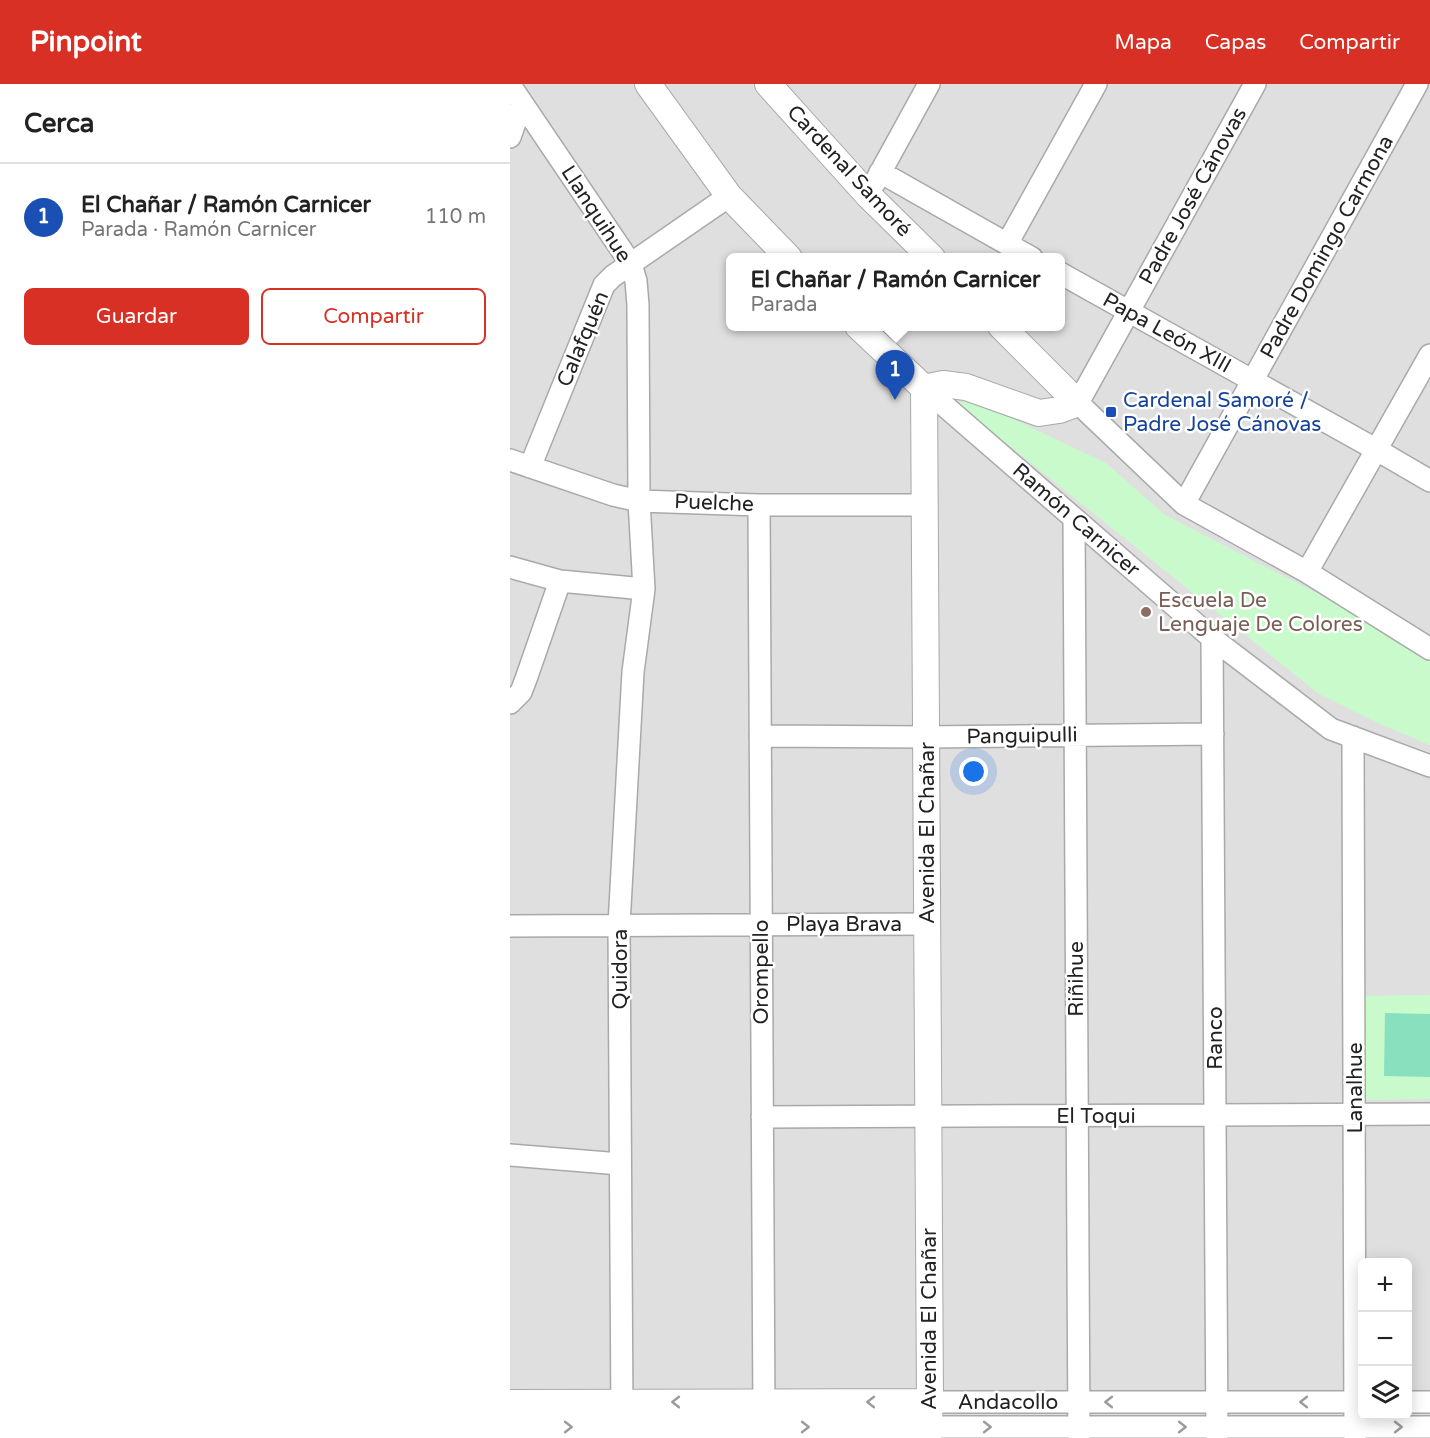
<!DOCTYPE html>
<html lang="es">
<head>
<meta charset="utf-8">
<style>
  body { margin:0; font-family:"Varela Round",sans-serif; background:#f2f2f2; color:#222 }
  .controls { position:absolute; right:18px; bottom:18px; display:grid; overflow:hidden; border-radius:9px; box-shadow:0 3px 15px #0003 }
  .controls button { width:54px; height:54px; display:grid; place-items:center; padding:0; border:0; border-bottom:2px solid #e0e0e0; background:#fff; color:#222; font:30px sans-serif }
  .you { position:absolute; left:464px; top:688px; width:21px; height:21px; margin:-15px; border:4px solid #fff; border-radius:50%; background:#1a73e8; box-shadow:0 0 0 9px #1a73e833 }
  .badge { display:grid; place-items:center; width:39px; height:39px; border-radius:50%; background:#d93025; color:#fff; font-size:20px; font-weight:700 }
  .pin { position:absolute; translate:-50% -50px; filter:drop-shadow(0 2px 3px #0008) }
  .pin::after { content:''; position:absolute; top:32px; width:21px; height:18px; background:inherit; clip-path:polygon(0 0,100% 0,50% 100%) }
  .popup { position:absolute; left:216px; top:169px; width:339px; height:78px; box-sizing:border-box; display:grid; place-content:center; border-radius:9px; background:#fff; filter:drop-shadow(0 2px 4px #0005); font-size:20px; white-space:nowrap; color:#767676 }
  .popup b { font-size:22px; color:#222 }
  .popup::after { content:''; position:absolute; left:50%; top:100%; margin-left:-12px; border:12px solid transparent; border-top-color:#fff }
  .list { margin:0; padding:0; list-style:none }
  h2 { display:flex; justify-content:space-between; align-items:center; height:78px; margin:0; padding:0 24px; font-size:26px }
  h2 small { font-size:20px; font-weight:400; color:#767676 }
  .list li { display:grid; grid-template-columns:39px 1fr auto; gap:18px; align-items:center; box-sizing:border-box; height:108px; padding:0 24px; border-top:2px solid #e0e0e0 }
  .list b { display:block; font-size:22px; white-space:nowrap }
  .list p { margin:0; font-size:20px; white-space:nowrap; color:#767676 }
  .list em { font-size:20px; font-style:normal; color:#767676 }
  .actions { display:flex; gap:12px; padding:18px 24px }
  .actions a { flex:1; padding:14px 0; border:2px solid #d93025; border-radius:9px; text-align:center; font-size:21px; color:#d93025 }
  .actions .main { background:#d93025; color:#fff }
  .icon { flex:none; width:33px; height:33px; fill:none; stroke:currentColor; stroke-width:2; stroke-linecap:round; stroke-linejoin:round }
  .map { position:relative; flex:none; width:920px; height:1354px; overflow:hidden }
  header { display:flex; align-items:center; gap:36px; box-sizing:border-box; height:84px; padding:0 30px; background:#d93025; color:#fff }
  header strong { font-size:28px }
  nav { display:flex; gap:33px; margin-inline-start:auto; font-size:21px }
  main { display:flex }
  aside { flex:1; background:#fff }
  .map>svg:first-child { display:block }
  .residential { fill:#e0dfdf; fill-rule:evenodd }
  .park { fill:#c8facc }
  .pitch { fill:#88e0be }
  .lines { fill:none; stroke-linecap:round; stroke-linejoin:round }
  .minor-casing { stroke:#a9a9a9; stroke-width:24 }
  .tertiary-casing { stroke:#a9a9a9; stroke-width:28 }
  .minor { stroke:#fff; stroke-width:21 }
  .tertiary { stroke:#fff; stroke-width:26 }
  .oneway { stroke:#9c9c9c }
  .transit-dot { fill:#1a4fb4; stroke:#fff; stroke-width:2 }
  .education-dot { fill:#8d6e63; stroke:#fff; stroke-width:2 }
  .labels { text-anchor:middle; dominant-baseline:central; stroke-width:5; stroke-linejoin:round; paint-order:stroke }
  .street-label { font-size:21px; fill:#222; stroke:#fff }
  .transit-label { font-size:21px; fill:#164399; stroke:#fff; text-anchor:start }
  .education-label { font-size:21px; fill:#785e54; stroke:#fff; text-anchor:start }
</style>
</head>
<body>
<header>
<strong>Pinpoint</strong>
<nav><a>Mapa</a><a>Capas</a><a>Compartir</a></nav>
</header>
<main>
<aside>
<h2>Cerca<small></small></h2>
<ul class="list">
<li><span class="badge" style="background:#1a4fb4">1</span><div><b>El Chañar / Ramón Carnicer</b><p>Parada · Ramón Carnicer</p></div><em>110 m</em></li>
</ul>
<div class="actions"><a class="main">Guardar</a><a>Compartir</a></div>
</aside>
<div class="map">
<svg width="920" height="1354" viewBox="0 0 920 1354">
  <rect width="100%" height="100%" fill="#f2efe9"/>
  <!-- residential -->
  <path class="residential" d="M0,0H920V1354H0ZM220,174H550V242H220ZM852,1178H898V1332H852Z"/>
  <!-- park -->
  <path class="park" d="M461,315L596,379L655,431L920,567V661L872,641L809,610L447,320Z
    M920,911V1015L854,1016V912Z"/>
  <!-- pitch -->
  <path class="pitch" d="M875,929L920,930V993L874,992Z"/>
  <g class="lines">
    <defs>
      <path id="minor" d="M745,0L568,319L674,420L797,488L920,565
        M0,1L121,180L126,197L128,221L129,417L134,505L123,588L109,841L112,1332
        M0,53L12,19
        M370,88L522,174
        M364,100L419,0
        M497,160L586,0
        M550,189L867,366L920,397
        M414,304L702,554L821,645L920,682
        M0,376L103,411L129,417L249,421H415
        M20,383L94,201L103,192L219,112
        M674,420L907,0
        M249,421L254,1332
        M564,435L569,1354
        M0,483L50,497L134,505
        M797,488L920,271
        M702,554L707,1354
        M0,619L11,608L16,595L50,497
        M250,652L416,653L703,650
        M843,653L845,1354
        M0,842L417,840
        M252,1033L920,1030
        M0,1071L110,1080
        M420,1318H852
        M898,1318H920
        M418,1343H920"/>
      <path id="tertiary" d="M138,0L219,112L279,174
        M258,0L358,111L422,174
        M348,242L414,304
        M414,304L420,1318L418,1354
        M414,304L433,300L456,303L529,329L549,326L568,319L491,242
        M0,1319L420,1318
        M0,1343H418"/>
    </defs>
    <!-- minor casing -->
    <use href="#minor" class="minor-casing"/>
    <!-- tertiary casing -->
    <use href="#tertiary" class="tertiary-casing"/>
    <!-- minor -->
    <use href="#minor" class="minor"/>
    <!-- tertiary -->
    <use href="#tertiary" class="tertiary"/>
  </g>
  <!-- one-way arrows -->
  <defs><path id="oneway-chevron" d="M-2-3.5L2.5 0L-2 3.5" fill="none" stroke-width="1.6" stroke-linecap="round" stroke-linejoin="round" transform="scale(1.5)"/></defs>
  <g class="oneway">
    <use href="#oneway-chevron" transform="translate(166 1318) rotate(180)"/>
    <use href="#oneway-chevron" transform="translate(361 1318) rotate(180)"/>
    <use href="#oneway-chevron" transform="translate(599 1318) rotate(-180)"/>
    <use href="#oneway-chevron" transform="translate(794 1318) rotate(180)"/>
    <use href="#oneway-chevron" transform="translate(58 1343)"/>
    <use href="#oneway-chevron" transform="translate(295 1343)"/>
    <use href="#oneway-chevron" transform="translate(477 1343)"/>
    <use href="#oneway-chevron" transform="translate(672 1343)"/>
    <use href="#oneway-chevron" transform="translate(888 1343)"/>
  </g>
  <!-- markers -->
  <rect class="transit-dot" x="595" y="322" width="12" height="12" rx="3"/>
  <circle class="education-dot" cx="636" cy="528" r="6"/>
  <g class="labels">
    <!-- street labels -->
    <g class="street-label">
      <text transform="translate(339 87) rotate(47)">Cardenal Samoré</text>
      <text transform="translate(683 112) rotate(-61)">Padre José Cánovas</text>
      <text transform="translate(86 130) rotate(57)">Llanquihue</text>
      <text transform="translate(817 163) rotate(-61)">Padre Domingo Carmona</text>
      <text transform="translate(657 249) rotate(29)">Papa León XIII</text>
      <text transform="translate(73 255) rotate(-67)">Calafquén</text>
      <text transform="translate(204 419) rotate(2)">Puelche</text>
      <text transform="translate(566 436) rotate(41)">Ramón Carnicer</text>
      <text transform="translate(512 652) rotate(-1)">Panguipulli</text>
      <text transform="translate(417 749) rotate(-90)">Avenida El Chañar</text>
      <text x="334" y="840">Playa Brava</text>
      <text transform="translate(110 885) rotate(-90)">Quidora</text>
      <text transform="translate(251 888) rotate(-90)">Orompello</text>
      <text transform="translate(566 895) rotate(-90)">Riñihue</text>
      <text transform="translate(705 954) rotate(-90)">Ranco</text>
      <text transform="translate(845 1004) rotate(-90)">Lanalhue</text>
      <text x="586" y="1032">El Toqui</text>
      <text transform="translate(419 1235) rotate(-90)">Avenida El Chañar</text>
      <text x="498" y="1318">Andacollo</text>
    </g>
    <!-- transit labels -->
    <g class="transit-label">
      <text x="613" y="316">Cardenal Samoré /<tspan x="613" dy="24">Padre José Cánovas</tspan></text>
    </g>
    <!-- education labels -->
    <g class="education-label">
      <text x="648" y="516">Escuela De<tspan x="648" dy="24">Lenguaje De Colores</tspan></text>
    </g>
  </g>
</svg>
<div class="controls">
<button>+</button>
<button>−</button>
<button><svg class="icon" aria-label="layers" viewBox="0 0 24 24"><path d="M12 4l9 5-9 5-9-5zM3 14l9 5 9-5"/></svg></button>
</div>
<div class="you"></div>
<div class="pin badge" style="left:385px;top:316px;background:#1a4fb4">1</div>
<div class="popup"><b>El Chañar / Ramón Carnicer</b>Parada</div>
</div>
</main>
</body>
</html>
